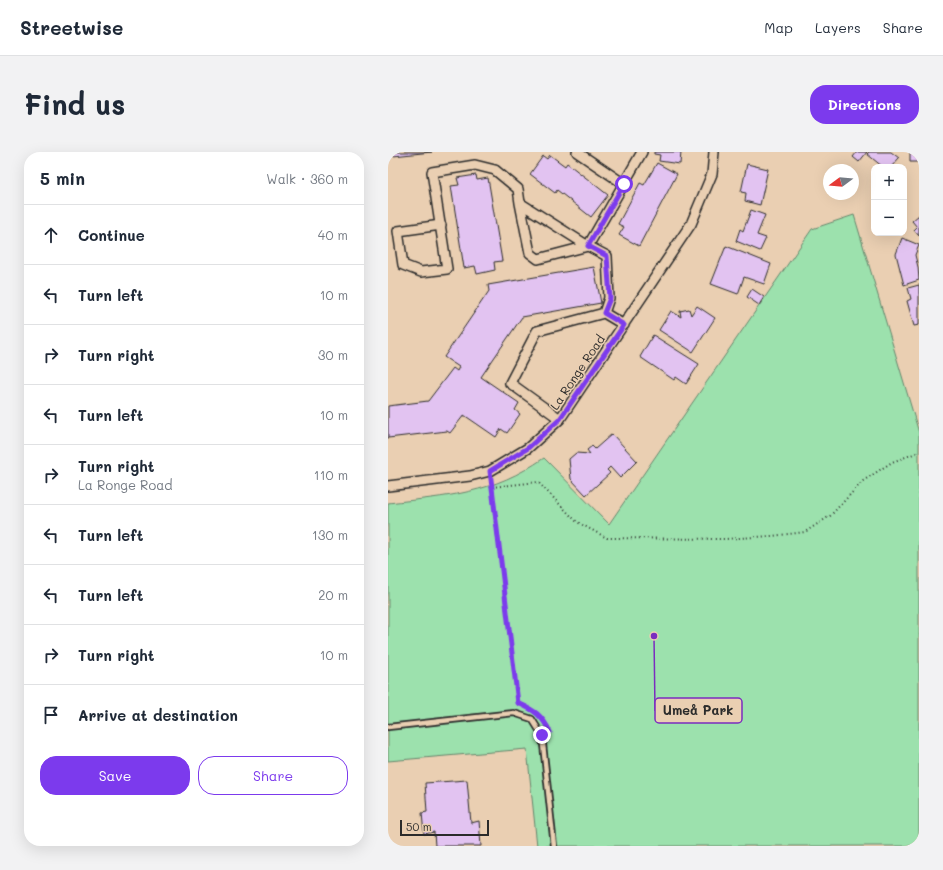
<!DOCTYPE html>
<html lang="en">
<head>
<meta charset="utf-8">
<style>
  body { margin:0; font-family:Mali,sans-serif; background:#f2f2f3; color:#1f2937 }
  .controls { position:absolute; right:12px; top:12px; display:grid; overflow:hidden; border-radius:8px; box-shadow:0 4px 16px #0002 }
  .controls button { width:36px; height:36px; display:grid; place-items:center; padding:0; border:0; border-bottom:1px solid #e0e1e3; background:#fff; color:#1f2937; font:20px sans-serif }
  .compass { position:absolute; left:435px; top:12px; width:36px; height:36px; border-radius:50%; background:#fff; box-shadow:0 4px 16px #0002; rotate:254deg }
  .scale { position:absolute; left:12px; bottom:10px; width:89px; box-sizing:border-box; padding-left:4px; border:2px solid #2b2b2b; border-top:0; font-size:11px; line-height:14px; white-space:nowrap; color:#2b2b2b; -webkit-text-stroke:3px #eacfb2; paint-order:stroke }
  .stop { position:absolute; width:12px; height:12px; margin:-9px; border:3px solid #7c3aed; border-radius:50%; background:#fff }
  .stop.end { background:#7c3aed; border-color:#fff; box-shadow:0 1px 4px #0008 }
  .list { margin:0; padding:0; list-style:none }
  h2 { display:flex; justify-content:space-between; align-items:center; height:52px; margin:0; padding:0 16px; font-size:17px }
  h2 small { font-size:13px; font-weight:400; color:#747a83 }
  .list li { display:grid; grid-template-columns:26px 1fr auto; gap:12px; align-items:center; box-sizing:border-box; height:60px; padding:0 16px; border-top:1px solid #e0e1e3 }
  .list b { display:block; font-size:15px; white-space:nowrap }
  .list p { margin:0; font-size:13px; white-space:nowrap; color:#747a83 }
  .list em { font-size:13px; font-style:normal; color:#747a83 }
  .actions { display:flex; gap:8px; padding:12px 16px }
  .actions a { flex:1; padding:9px 0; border:1px solid #7c3aed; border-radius:16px; text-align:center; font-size:14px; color:#7c3aed }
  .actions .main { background:#7c3aed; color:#fff }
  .icon { flex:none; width:22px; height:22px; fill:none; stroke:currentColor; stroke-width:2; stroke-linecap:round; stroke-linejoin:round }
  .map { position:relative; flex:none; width:531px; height:694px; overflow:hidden; border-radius:16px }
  header { display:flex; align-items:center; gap:24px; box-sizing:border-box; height:56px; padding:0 20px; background:#fff; border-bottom:1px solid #e0e1e3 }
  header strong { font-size:19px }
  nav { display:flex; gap:22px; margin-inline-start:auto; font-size:14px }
  .intro { display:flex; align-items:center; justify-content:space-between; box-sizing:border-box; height:96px; padding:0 24px }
  h1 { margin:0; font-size:28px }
  .button { padding:10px 18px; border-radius:16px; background:#7c3aed; color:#fff; font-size:14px; font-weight:700 }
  main { display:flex; gap:24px; padding:0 24px }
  aside { flex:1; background:#fff; border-radius:16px; box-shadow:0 4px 16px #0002 }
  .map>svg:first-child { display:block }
  .green { fill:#9ce1ad; stroke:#64866c }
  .building { fill:#e2c3f1; stroke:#2b2b2b }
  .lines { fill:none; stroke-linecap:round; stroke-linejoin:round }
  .lane-casing { stroke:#2b2b2b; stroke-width:8 }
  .street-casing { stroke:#2b2b2b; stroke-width:12 }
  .path { stroke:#2b2b2b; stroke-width:2; stroke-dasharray:1 3; stroke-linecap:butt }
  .lane { stroke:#eacfb2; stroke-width:4.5 }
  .street { stroke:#eacfb2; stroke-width:9 }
  .route { stroke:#7c3aed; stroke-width:5 }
  .labels { text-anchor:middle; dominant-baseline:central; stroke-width:3; stroke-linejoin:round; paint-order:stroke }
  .street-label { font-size:12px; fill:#2b2b2b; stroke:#eacfb2 }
  .leader { fill:none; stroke:#7b2cbf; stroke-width:1.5 }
  .callout-dot { fill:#7b2cbf; stroke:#eacfb2; stroke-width:1.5 }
  .callout { fill:#eacfb2; stroke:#7b2cbf; stroke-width:1.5 }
  .callout-label { font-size:13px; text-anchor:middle; font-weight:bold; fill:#2b2b2b }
</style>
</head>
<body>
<header>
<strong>Streetwise</strong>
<nav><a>Map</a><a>Layers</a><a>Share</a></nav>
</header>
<div class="intro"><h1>Find us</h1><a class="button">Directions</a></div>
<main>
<aside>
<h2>5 min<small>Walk · 360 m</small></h2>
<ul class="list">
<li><svg class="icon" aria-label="ahead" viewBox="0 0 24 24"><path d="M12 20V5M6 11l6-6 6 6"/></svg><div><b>Continue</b></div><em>40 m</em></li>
<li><svg class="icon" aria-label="left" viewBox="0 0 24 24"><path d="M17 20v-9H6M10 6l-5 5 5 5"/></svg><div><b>Turn left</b></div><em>10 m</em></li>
<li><svg class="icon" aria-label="right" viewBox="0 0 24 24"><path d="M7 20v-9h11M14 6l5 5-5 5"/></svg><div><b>Turn right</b></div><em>30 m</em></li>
<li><svg class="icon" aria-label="left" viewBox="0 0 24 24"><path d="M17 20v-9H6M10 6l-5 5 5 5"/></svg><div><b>Turn left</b></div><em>10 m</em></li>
<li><svg class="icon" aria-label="right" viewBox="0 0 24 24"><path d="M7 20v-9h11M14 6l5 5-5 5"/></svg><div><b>Turn right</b><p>La Ronge Road</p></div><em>110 m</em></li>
<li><svg class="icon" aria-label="left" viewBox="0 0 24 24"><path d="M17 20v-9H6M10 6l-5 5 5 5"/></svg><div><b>Turn left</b></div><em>130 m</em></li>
<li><svg class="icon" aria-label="left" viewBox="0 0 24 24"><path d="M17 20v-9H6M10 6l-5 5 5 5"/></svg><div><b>Turn left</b></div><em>20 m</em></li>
<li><svg class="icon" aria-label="right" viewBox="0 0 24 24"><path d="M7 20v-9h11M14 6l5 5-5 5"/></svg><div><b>Turn right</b></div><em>10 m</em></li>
<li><svg class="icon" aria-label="arrive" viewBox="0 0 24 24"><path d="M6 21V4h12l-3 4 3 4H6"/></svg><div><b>Arrive at destination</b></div></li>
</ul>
<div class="actions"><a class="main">Save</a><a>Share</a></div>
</aside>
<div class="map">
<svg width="531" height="694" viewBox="0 0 531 694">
  <rect width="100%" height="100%" fill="#eacfb2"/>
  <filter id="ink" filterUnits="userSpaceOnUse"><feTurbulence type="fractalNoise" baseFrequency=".025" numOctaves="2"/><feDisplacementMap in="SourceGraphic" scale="8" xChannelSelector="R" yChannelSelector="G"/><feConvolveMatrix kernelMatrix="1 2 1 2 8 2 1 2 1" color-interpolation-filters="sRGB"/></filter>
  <g filter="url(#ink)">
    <!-- green -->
    <path class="green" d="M466,63L531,281V694H149L139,597L0,609V351C61,344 104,342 156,306L221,372L424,77Z"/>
    <!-- building -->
    <path class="building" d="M4,0H44L5,4Z
      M266,0H293L292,12L271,9L272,3L266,2Z
      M469,0H479L471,10L465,5Z
      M481,0H503L511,6L503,15H495L479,2Z
      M522,0H531V10H522Z
      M162,3L177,14L179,11L220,43L203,65L169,38L167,41L142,22L155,4L159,7Z
      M269,11L289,22L251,94L231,83L236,75L230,72L252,31L256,33Z
      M359,12L380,17L372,53L357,49L358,41L353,40Z
      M88,23L89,28L100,26L114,109L106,110L107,118L89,122L87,114L76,116L63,34L71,33L69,26Z
      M363,58L377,63L369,83L378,86L372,99L348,89L352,77L355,79Z
      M531,63V84L526,78L529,75L524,69Z
      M514,86L531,93L527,103L530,115L531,128L516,133L508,102Z
      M338,94L383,112L376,132L356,125L350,142L323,132Z
      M206,115L213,151L134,165L93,225L131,251L127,258L132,262L119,281L113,277L108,285L76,263L62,281L59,279L0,286V254L40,249L65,216L69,219L71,215L56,205L101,139L100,133Z
      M531,133V173L526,174L519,149L523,147L520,136Z
      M364,137L376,145L371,153L359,145Z
      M309,154L327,166L305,200L271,178L283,159L293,165L292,159L301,157L303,163Z
      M265,183L311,212L298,232L288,225L286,228L252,205Z
      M224,282L249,309L232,326L222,315L219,318L222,321L198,343L183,327L181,307L188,301L202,302L199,298L204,294L207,297Z
      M79,628L83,671L91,669L93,694H47L46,680L36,682L34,661L39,660L37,631Z"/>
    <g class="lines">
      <defs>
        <path id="lane" d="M0,575L126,561L144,567L154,583L166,694"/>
        <path id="street" d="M189,0L236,32
          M53,73L10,79L15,113L33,120L59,117L44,20L87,13L107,18L130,37L132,51
          M216,161L221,146L219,104L200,94L150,107L142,101L132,51L200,94L254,0
          M172,267L122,231L149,179L216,161L236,173
          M0,334L82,324L102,319L140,296L172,267L303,72L324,22L326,0"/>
      </defs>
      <!-- lane casing -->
      <use href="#lane" class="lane-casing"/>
      <!-- street casing -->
      <use href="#street" class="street-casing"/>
      <!-- path -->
      <path class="path" d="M103,330L130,551L145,558
        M104,335L150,330L189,370L219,386L337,387L384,384L417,380L442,364L475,329L504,310L531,300
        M153,565L160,576"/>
      <!-- lane -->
      <use href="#lane" class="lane"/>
      <!-- street -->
      <use href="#street" class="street"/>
    </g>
  </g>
  <g class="lines" filter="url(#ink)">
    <!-- route -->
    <path class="route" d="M154,583L162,580C154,563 146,558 130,551L102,319L140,296L172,267L236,173L216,161L222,146L219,104L200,94L236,32"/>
  </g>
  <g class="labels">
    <!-- street labels -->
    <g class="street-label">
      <text transform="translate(189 220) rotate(-56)">La Ronge Road</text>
    </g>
  </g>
  <!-- callouts -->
  <path class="leader" d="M266 484L267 559"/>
  <circle class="callout-dot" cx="266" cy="484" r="4"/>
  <rect class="callout" x="267" y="546" width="87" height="25" rx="4"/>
  <g class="callout-label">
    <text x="310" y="563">Umeå Park</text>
  </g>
</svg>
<div class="controls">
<button>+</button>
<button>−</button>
</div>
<svg class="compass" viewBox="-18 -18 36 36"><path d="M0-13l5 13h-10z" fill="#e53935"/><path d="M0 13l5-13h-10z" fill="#747a83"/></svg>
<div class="scale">50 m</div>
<div class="stop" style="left:236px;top:32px"></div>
<div class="stop end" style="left:154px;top:583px"></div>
</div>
</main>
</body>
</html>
